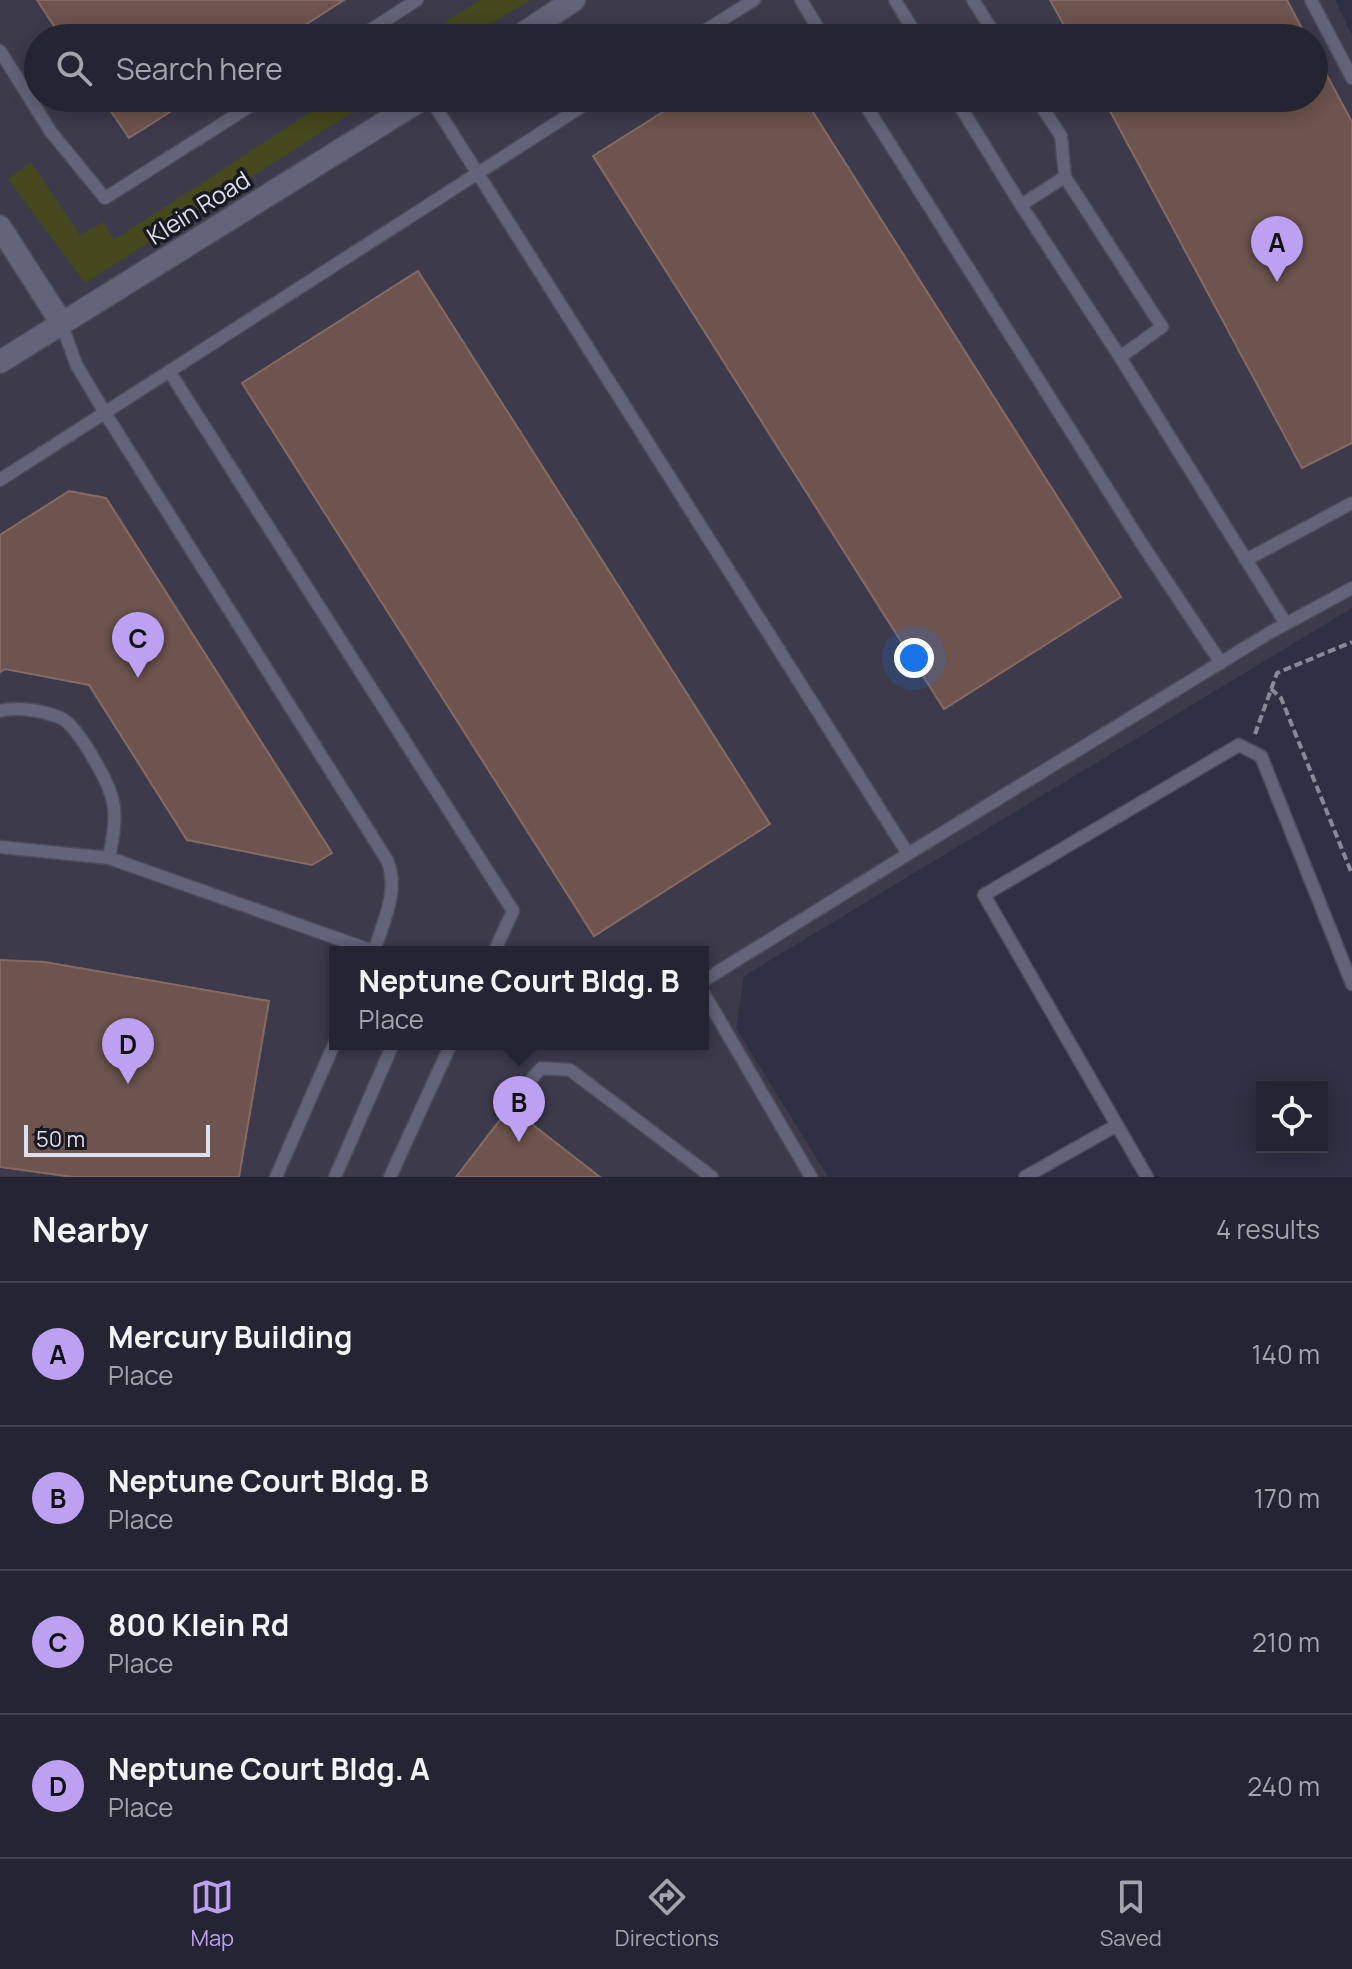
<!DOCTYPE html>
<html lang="en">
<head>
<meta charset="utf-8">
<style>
  body { margin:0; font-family:Manrope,sans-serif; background:#30303f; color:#f1f3f6 }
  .controls { position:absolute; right:24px; bottom:24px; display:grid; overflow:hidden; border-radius:0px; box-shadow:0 4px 20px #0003 }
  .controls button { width:72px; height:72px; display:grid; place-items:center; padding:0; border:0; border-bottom:2px solid #41414e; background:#242433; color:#f1f3f6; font:40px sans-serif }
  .scale { position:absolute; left:24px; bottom:20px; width:186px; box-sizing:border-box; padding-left:8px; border:4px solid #dfe0ed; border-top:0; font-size:22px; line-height:28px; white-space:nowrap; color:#dfe0ed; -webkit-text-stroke:6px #191922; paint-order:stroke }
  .you { position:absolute; left:914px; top:658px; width:28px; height:28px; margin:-20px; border:6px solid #fff; border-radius:50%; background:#1a73e8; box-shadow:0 0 0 12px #1a73e833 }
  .badge { display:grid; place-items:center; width:52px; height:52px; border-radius:50%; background:#bca0f2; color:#111; font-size:26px; font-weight:700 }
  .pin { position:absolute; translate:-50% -66px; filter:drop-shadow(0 2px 4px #0008) }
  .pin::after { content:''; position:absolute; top:42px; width:28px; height:24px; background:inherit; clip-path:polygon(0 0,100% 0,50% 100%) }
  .popup { position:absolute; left:329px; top:946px; width:380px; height:104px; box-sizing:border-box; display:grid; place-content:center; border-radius:0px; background:#242433; filter:drop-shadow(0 2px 6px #0005); font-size:26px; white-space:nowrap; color:#a3a4ac }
  .popup b { font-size:30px; color:#f1f3f6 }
  .popup::after { content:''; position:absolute; left:50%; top:100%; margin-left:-16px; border:16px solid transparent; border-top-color:#242433 }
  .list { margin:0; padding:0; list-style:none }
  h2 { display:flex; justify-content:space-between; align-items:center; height:104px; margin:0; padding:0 32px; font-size:34px }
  h2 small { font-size:26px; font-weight:400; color:#a3a4ac }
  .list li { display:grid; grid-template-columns:52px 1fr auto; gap:24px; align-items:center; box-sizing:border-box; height:144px; padding:0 32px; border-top:2px solid #41414e }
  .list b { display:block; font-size:30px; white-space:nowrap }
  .list p { margin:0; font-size:26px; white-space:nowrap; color:#a3a4ac }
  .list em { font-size:26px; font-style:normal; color:#a3a4ac }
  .icon { flex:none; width:44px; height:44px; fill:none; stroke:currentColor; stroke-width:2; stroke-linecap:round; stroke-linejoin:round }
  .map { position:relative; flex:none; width:1352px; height:1177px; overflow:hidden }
  .search { position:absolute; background:#242433; box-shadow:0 4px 20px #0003; left:24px; right:24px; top:24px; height:88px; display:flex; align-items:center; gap:20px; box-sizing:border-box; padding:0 28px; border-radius:44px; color:#a3a4ac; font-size:30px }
  .sheet { height:680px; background:#242433 }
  nav { display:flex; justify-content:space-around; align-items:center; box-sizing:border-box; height:112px; border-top:2px solid #41414e; background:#242433; font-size:22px; color:#a3a4ac }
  nav a { display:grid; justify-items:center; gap:4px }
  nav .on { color:#bca0f2 }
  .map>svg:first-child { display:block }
  .commercial { fill:#3d3a4c; fill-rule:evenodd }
  .green { fill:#45481c }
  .building { fill:#6d544e; stroke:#846a63; stroke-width:2 }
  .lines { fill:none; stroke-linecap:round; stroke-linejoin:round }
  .service-casing { stroke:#4c4c5d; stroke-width:15 }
  .minor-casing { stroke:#4c4c5d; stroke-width:25 }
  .path { stroke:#888999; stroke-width:4; stroke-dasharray:8 4; stroke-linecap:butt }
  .service { stroke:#636379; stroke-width:12 }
  .minor { stroke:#636379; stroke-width:22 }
  .labels { text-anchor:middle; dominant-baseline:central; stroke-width:7; stroke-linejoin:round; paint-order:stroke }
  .street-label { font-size:24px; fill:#dfe0ed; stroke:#191922 }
</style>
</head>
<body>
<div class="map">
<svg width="1352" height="1177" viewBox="0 0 1352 1177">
  <rect width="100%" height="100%" fill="#303044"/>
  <!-- commercial -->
  <path class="commercial" d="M0,0H1335L1352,36V608L744,976L736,1028L828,1177H0ZM38,38H1314V98H38ZM335,952H703V1044H335Z"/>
  <!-- green -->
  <path class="green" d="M480,0H530L468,38H420Z
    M332,98H375L85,283L8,179L31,162L80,235L103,222L114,240Z"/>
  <!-- building -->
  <path class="building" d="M37,0H344L285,38H62Z
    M1050,0H1287L1307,38H1071Z
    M1314,51L1352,122V443L1302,468L1103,98H1314Z
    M102,98H192L129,138Z
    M685,98H804L1121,597L944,709L593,156Z
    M418,271L770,824L594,936L242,383Z
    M69,491L106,498L332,853L312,865L187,840L89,685L5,669L0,672V535Z
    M0,960L45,962L269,1001L239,1177H73L0,1167Z
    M510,1107L600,1177H456Z"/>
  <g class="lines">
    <defs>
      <path id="service" d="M801,0L824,38
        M895,0L918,38
        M973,0L997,38
        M1311,0L1352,78
        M358,38L417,0
        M693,38L754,0
        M0,51L51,132L105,198L263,98
        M430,98L908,854L703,981
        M861,98L1142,544L1221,663
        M955,98L1021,205
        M1036,98L1061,136L1065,177L1162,327L1120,357L1286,624
        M1065,177L1021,205L1120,357
        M61,322L76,364L105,413L387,860C400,890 383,922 374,952
        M169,371L513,911L494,952
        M0,480L595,98
        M1246,560L1352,503
        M0,711C17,706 45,711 61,718C78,726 110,784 113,802C117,821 112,840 109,858
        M0,847L109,858L376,952
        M908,854L1269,633L1352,588
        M703,992L811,1177
        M520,1093L541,1068L570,1070L712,1177
        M276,1177L335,1042
        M335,1177L393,1044
        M390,1177L451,1044
        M1025,1177L1117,1125
        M1147,1177L984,895L1239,745L1261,756L1352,984"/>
      <path id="minor" d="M516,38L574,0
        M0,227L61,322
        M0,362L424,98"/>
    </defs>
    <!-- service casing -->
    <use href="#service" class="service-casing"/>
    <!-- minor casing -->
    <use href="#minor" class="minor-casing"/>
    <!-- path -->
    <path class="path" d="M1271,689L1281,698L1352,874
      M1255,734L1277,673L1352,642"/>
    <!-- service -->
    <use href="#service" class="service"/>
    <!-- minor -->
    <use href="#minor" class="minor"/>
  </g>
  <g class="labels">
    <!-- street labels -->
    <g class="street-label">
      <text transform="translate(198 207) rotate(-32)">Klein Road</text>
    </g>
  </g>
</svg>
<div class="controls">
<button><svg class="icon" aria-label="locate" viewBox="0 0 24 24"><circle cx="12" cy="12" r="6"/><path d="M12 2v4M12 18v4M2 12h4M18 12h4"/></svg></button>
</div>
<div class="scale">50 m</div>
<div class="you"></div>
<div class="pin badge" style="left:1277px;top:282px">A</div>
<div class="pin badge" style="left:519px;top:1142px">B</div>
<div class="popup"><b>Neptune Court Bldg. B</b>Place</div>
<div class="pin badge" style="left:138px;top:678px">C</div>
<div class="pin badge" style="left:128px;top:1084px">D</div>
<div class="search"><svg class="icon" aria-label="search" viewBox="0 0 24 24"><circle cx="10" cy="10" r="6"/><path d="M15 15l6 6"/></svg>Search here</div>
</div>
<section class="sheet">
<h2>Nearby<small>4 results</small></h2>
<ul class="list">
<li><span class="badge">A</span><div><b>Mercury Building</b><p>Place</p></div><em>140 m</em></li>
<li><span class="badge">B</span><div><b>Neptune Court Bldg. B</b><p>Place</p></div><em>170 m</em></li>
<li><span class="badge">C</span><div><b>800 Klein Rd</b><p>Place</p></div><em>210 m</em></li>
<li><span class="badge">D</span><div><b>Neptune Court Bldg. A</b><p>Place</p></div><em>240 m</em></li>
</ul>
</section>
<nav>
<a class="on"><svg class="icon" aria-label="map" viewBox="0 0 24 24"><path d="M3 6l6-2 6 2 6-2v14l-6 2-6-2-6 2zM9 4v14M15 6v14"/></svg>Map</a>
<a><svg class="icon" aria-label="directions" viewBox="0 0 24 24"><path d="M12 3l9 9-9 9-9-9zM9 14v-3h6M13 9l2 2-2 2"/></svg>Directions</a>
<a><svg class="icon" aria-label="saved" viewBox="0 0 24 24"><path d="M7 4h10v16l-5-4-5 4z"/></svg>Saved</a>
</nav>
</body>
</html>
